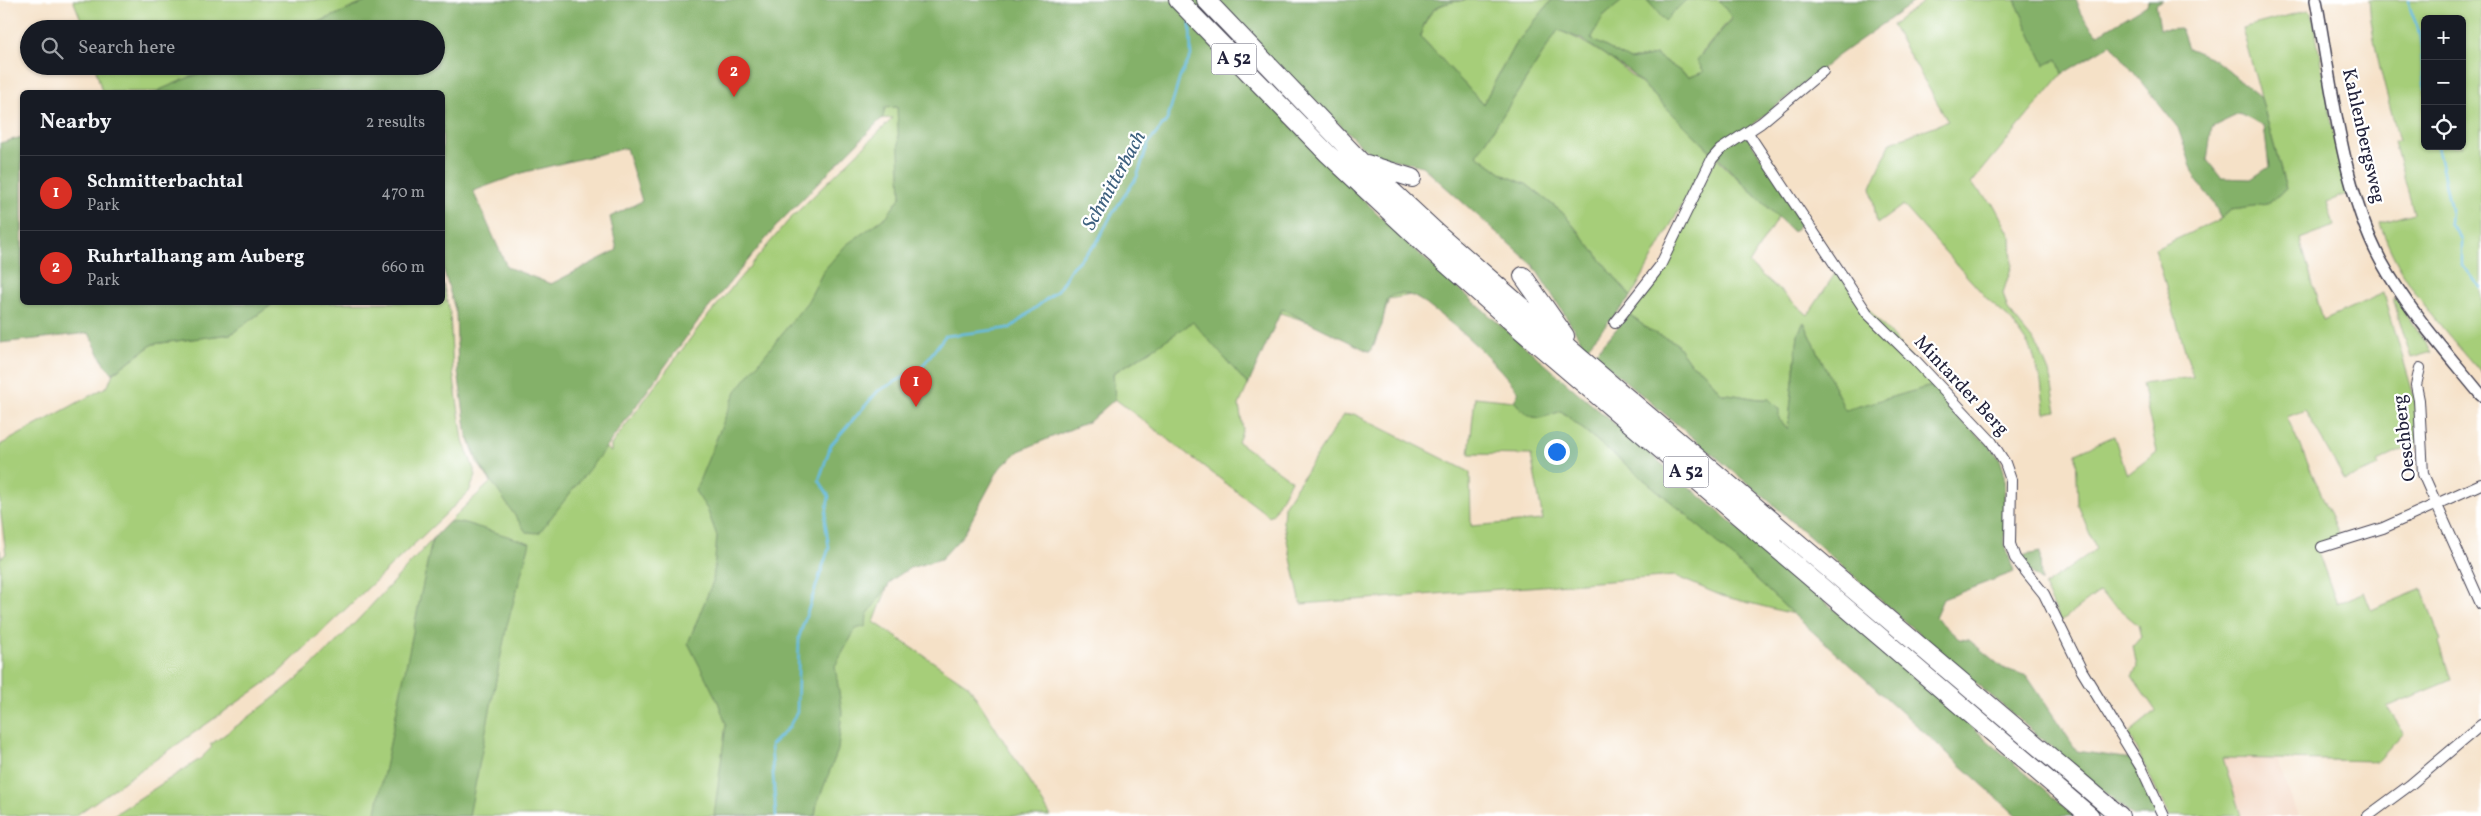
<!DOCTYPE html>
<html lang="en">
<head>
<meta charset="utf-8">
<style>
  body { margin:0; font-family:Vollkorn,serif; background:#20242c; color:#f1f3f6 }
  .controls { position:absolute; right:15px; top:15px; display:grid; overflow:hidden; border-radius:8px; box-shadow:0 1px 4px #0004 }
  .controls button { width:45px; height:45px; display:grid; place-items:center; padding:0; border:0; border-bottom:1px solid #363941; background:#171b24; color:#f1f3f6; font:25px sans-serif }
  .you { position:absolute; left:1556px; top:451px; width:18px; height:18px; margin:-12px; border:4px solid #fff; border-radius:50%; background:#1a73e8; box-shadow:0 0 0 8px #1a73e833 }
  .badge { display:grid; place-items:center; width:32px; height:32px; border-radius:50%; background:#d93025; color:#fff; font-size:16px; font-weight:700 }
  .pin { position:absolute; translate:-50% -41px; filter:drop-shadow(0 1px 2px #0008) }
  .pin::after { content:''; position:absolute; top:26px; width:18px; height:15px; background:inherit; clip-path:polygon(0 0,100% 0,50% 100%) }
  .list { margin:0; padding:0; list-style:none }
  h2 { display:flex; justify-content:space-between; align-items:center; height:65px; margin:0; padding:0 20px; font-size:21px }
  h2 small { font-size:16px; font-weight:400; color:#9ea1a6 }
  .list li { display:grid; grid-template-columns:32px 1fr auto; gap:15px; align-items:center; box-sizing:border-box; height:75px; padding:0 20px; border-top:1px solid #363941 }
  .list b { display:block; font-size:19px; white-space:nowrap }
  .list p { margin:0; font-size:16px; white-space:nowrap; color:#9ea1a6 }
  .list em { font-size:16px; font-style:normal; color:#9ea1a6 }
  .icon { flex:none; width:28px; height:28px; fill:none; stroke:currentColor; stroke-width:2; stroke-linecap:round; stroke-linejoin:round }
  .map { position:relative; flex:none; width:2481px; height:816px; overflow:hidden }
  .search { position:absolute; background:#171b24; box-shadow:0 1px 4px #0004; left:20px; top:20px; width:425px; height:55px; display:flex; align-items:center; gap:12px; box-sizing:border-box; padding:0 18px; border-radius:28px; color:#9ea1a6; font-size:19px }
  .panel { position:absolute; background:#171b24; box-shadow:0 1px 4px #0004; left:20px; top:90px; width:425px; height:215px; border-radius:8px }
  .map>svg:first-child { display:block }
  .built { fill:#f3d4be }
  .green { fill:#a6ce79; stroke:#64785a; fill-rule:evenodd }
  .forest { fill:#84b169; stroke:#536a52; fill-rule:evenodd }
  .lines { fill:none; stroke-linecap:round; stroke-linejoin:round }
  .stream { stroke:#66bce2; stroke-width:2.5 }
  .minor-casing { stroke:#423f50; stroke-width:12 }
  .tertiary-casing { stroke:#423f50; stroke-width:14 }
  .motorway-casing { stroke:#423f50; stroke-width:20 }
  .minor { stroke:#fff; stroke-width:10 }
  .tertiary { stroke:#fff; stroke-width:11 }
  .motorway { stroke:#fff; stroke-width:18 }
  .labels { text-anchor:middle; dominant-baseline:central; stroke-width:4.5; stroke-linejoin:round; paint-order:stroke }
  .shield { fill:#fff; stroke:#646476; stroke-width:1 }
  .shield-label { font-size:18px; font-weight:bold; fill:#22223b }
  .street-label { font-size:19px; fill:#22223b; stroke:#fff }
  .water-label { font-size:20px; font-style:italic; fill:#3d607e; stroke:#fff }
</style>
</head>
<body>
<div class="map">
<svg width="2481" height="816" viewBox="0 0 2481 816">
  <rect width="100%" height="100%" fill="#fff"/>
  <filter id="ink" filterUnits="userSpaceOnUse"><feTurbulence type="fractalNoise" baseFrequency=".02" numOctaves="2"/><feDisplacementMap in="SourceGraphic" scale="10" xChannelSelector="R" yChannelSelector="G"/><feConvolveMatrix kernelMatrix="1 2 1 2 8 2 1 2 1" color-interpolation-filters="sRGB"/></filter>
  <filter id="wash" filterUnits="userSpaceOnUse"><feTurbulence type="fractalNoise" baseFrequency=".0096" numOctaves="4" result="noise"/><feDisplacementMap in="SourceGraphic" scale="20" xChannelSelector="R" yChannelSelector="G"/><feGaussianBlur stdDeviation="1.12" result="paint"/><feColorMatrix in="noise" values="0 0 0 0 0 0 0 0 0 0 0 0 0 0 0 0 0 1.4 0 .05"/><feComposite in="paint" operator="in"/></filter>
  <g filter="url(#wash)">
    <rect width="100%" height="100%" fill="#f5e1c7"/>
    <!-- built -->
    <path class="built" d="M2222,758H2277L2298,816H2241Z"/>
    <!-- green -->
    <path class="green" d="M73,0H370L303,29H85Z
      M1466,0H1552L1514,46L1483,104L1420,36C1429,8 1438,3 1466,0Z
      M1623,0H1647L1665,21L1686,0H1719L1732,17L1701,54L1704,72L1689,77L1656,55L1630,60L1591,39L1603,17Z
      M1926,0H2015L2045,64L2057,58L2062,74L1971,184L1994,205L2011,237L2012,265L2003,293L2008,310L2039,348L2049,372L2057,411L2045,413L2041,382L2032,351L2011,320L1991,303L1903,205L1877,224L1871,187L1891,142L1948,121L1892,25Z
      M2369,0H2481V373C2442,327 2398,281 2380,223L2414,213L2394,142L2399,141C2387,94 2372,47 2369,0ZM2425,19H2462V146H2425Z
      M2309,10L2312,13L2334,135L2349,193L2327,202L2334,226L2300,239L2323,320L2384,293L2415,400L2417,447L2407,448L2377,462L2379,466L2345,480L2305,410L2287,417L2341,538L2316,546L2337,604L2364,592L2371,610L2422,589L2441,640L2439,642L2451,680L2387,707L2404,733L2378,761L2223,758L2241,816H2169L2129,733L2156,711L2132,676L2137,667L2133,646L2141,637L2138,625L2099,592L2061,621L2044,586L2096,549L2078,505L2076,453L2114,436L2127,475L2157,452L2142,384L2193,377L2155,249L2220,219L2232,209L2267,204L2286,189L2242,28Z
      M1236,23L1422,293L1389,299L1374,346L1327,328L1216,292L1197,325L1248,385L1239,405L1243,429L1238,442L1291,480L1273,514L1269,516L1115,399L1113,373L1137,359L1189,324L1169,328L995,460L897,562L874,622L969,686L1051,816H112L200,759L212,747L210,745C247,719 285,691 318,660C378,603 429,537 491,482L477,462L467,434L457,342L541,290L563,418L611,452V445L702,323L789,220L893,118L818,122L442,92L436,66V29Z
      M1558,30C1621,55 1664,106 1711,152L1631,297L1563,213L1526,184L1506,176L1477,155Z
      M95,66H216L155,92H102Z
      M1716,158L1778,217L1749,264L1808,315L1836,272L1935,385L1845,411L1804,322L1798,334L1788,429L1779,419L1769,399C1752,400 1739,394 1722,394L1704,372L1690,363L1675,342L1650,331L1629,314L1663,267Z
      M443,284L450,313L453,372L463,440L476,475L469,492L275,676L75,816H0V550L1,558L6,554L0,508V445L108,386L113,373L153,344L231,334L274,303L442,302Z
      M2394,297L2432,352L2411,358L2394,302Z
      M1475,397L1514,401C1532,421 1535,421 1561,411L1687,515L1793,614L1722,596L1675,576L1301,604L1283,522L1284,506L1343,415L1354,414L1470,472L1471,526L1543,520L1531,455L1469,454Z"/>
    <!-- forest -->
    <path class="forest" d="M370,0H1466C1437,3 1429,7 1420,36L1483,104L1514,46L1552,0H1623L1603,17L1591,39L1630,60L1656,55L1689,77L1704,72L1697,60L1732,18L1719,0H1917L1839,55L1744,132L1804,219L1793,232L1629,71L1581,39L1558,30L1477,155L1506,176L1526,184L1563,213L1631,297L1586,348L1533,265L1422,166L1370,154L1310,96L1287,123L1409,245L1577,392L1907,671L2075,816H2017L1793,614L1687,515L1561,411C1536,421 1532,421 1514,401L1519,392C1493,360 1466,333 1432,309C1425,303 1414,295 1405,294C1398,293 1393,295 1387,299L1382,325L1370,352L1282,309L1248,385L1193,322L1137,359L1113,373L1115,399L1090,421L1019,451L999,469L964,534L941,559L910,568L893,579L867,615L866,626L856,629L835,666L842,712L838,750L817,804L815,816H714L726,724L718,702L688,643L713,581L717,536L707,509L695,491L736,391L808,301L824,270L846,245L887,216L901,196L897,107L885,108L883,117L779,223L698,321L604,450L539,533L526,532L481,466L467,435L458,371L456,313L443,268L442,92H155L216,66H436V29H303ZM626,148L642,201L610,217L617,250L551,284L507,267L473,191L525,172Z
      M1647,0H1686L1665,21Z
      M2015,0H2075L2081,14L2097,35L2147,5L2148,0H2163L2156,4L2160,29L2181,28L2188,48L2214,59L2261,98L2286,189L2267,204L2232,209L2221,219L2211,199L2196,180L2178,128L2111,44L2062,74L2057,59L2045,65ZM2239,114L2264,126L2269,167L2251,179L2221,178L2207,160L2212,127Z
      M22,137V302L274,303L231,334L153,344L113,373L105,366L89,333L0,343V143Z
      M1629,314L1650,331L1675,342L1690,363L1704,372L1722,394C1739,394 1752,400 1769,399L1779,409V419L1788,429L1798,334L1804,322L1845,410L1935,385L1952,412L1989,445L2000,459L2004,471L2005,545L2014,572L1943,599L1935,617L1959,639L1969,640L2003,668L2027,676L2077,751L2132,759L2160,816H2133L1931,645L1776,507L1594,355Z
      M449,522L465,523L530,543L507,625L469,816H375L432,540Z
      M2040,552L2041,582L2016,557Z"/>
    <g class="lines">
      <!-- stream -->
      <path class="stream" d="M2409,0C2409,13 2417,21 2419,33C2423,51 2421,69 2425,88
        M2437,146L2451,209L2450,224L2462,239V266C2471,272 2472,280 2481,287
        M776,816L771,745L789,727L797,712L799,637L829,548L825,521L829,496L819,480L831,445L878,391L921,368L945,336L1010,328L1058,290L1072,267L1096,244L1112,214L1137,177L1148,144L1167,120L1180,77L1191,56L1190,23"/>
    </g>
  </g>
  <g filter="url(#ink)">
    <g class="lines">
      <defs>
        <path id="minor" d="M1748,133L1867,313L1914,359L1991,441L2005,463L2011,480L2010,544L2015,558L2044,594L2082,671L2142,769L2164,816
          M1615,323L1660,266L1712,159L1720,150L1761,123L1823,71
          M2420,368L2416,385L2419,400L2423,474L2481,604
          M2322,547L2383,528L2481,484
          M2368,816L2410,785L2481,725"/>
        <path id="tertiary" d="M2316,0C2331,81 2342,189 2381,261C2408,310 2446,352 2481,395"/>
        <path id="motorway" d="M1178,0L1328,154L1423,243L1522,331L2090,816
          M1206,0L1361,162L1435,231L1579,357L2120,816
          M1367,164L1412,178
          M1523,276L1565,336"/>
      </defs>
      <!-- minor casing -->
      <use href="#minor" class="minor-casing"/>
      <!-- tertiary casing -->
      <use href="#tertiary" class="tertiary-casing"/>
      <!-- motorway casing -->
      <use href="#motorway" class="motorway-casing"/>
      <!-- minor -->
      <use href="#minor" class="minor"/>
      <!-- tertiary -->
      <use href="#tertiary" class="tertiary"/>
      <!-- motorway -->
      <use href="#motorway" class="motorway"/>
    </g>
  </g>
  <g class="labels">
    <!-- shield labels -->
    <g class="shield">
      <rect x="1211.5" y="43.5" width="45" height="31" rx="4"/>
      <rect x="1663.5" y="456.5" width="45" height="31" rx="4"/>
    </g>
    <g class="shield-label">
      <text x="1234" y="59">A 52</text>
      <text x="1686" y="472">A 52</text>
    </g>
    <!-- street labels -->
    <g class="street-label">
      <text transform="translate(2363 136) rotate(77)">Kahlenbergsweg</text>
      <text transform="translate(1961 386) rotate(47)">Mintarder Berg</text>
      <text transform="translate(2405 438) rotate(-97)">Oeschberg</text>
    </g>
    <!-- water labels -->
    <g class="water-label">
      <text transform="translate(1115 181) rotate(-61)">Schmitterbach</text>
    </g>
  </g>
</svg>
<div class="controls">
<button>+</button>
<button>−</button>
<button><svg class="icon" aria-label="locate" viewBox="0 0 24 24"><circle cx="12" cy="12" r="6"/><path d="M12 2v4M12 18v4M2 12h4M18 12h4"/></svg></button>
</div>
<div class="you"></div>
<div class="pin badge" style="left:916px;top:407px">1</div>
<div class="pin badge" style="left:734px;top:97px">2</div>
<div class="search"><svg class="icon" aria-label="search" viewBox="0 0 24 24"><circle cx="10" cy="10" r="6"/><path d="M15 15l6 6"/></svg>Search here</div>
<section class="panel">
<h2>Nearby<small>2 results</small></h2>
<ul class="list">
<li><span class="badge">1</span><div><b>Schmitterbachtal</b><p>Park</p></div><em>470 m</em></li>
<li><span class="badge">2</span><div><b>Ruhrtalhang am Auberg</b><p>Park</p></div><em>660 m</em></li>
</ul>
</section>
</div>
</body>
</html>
